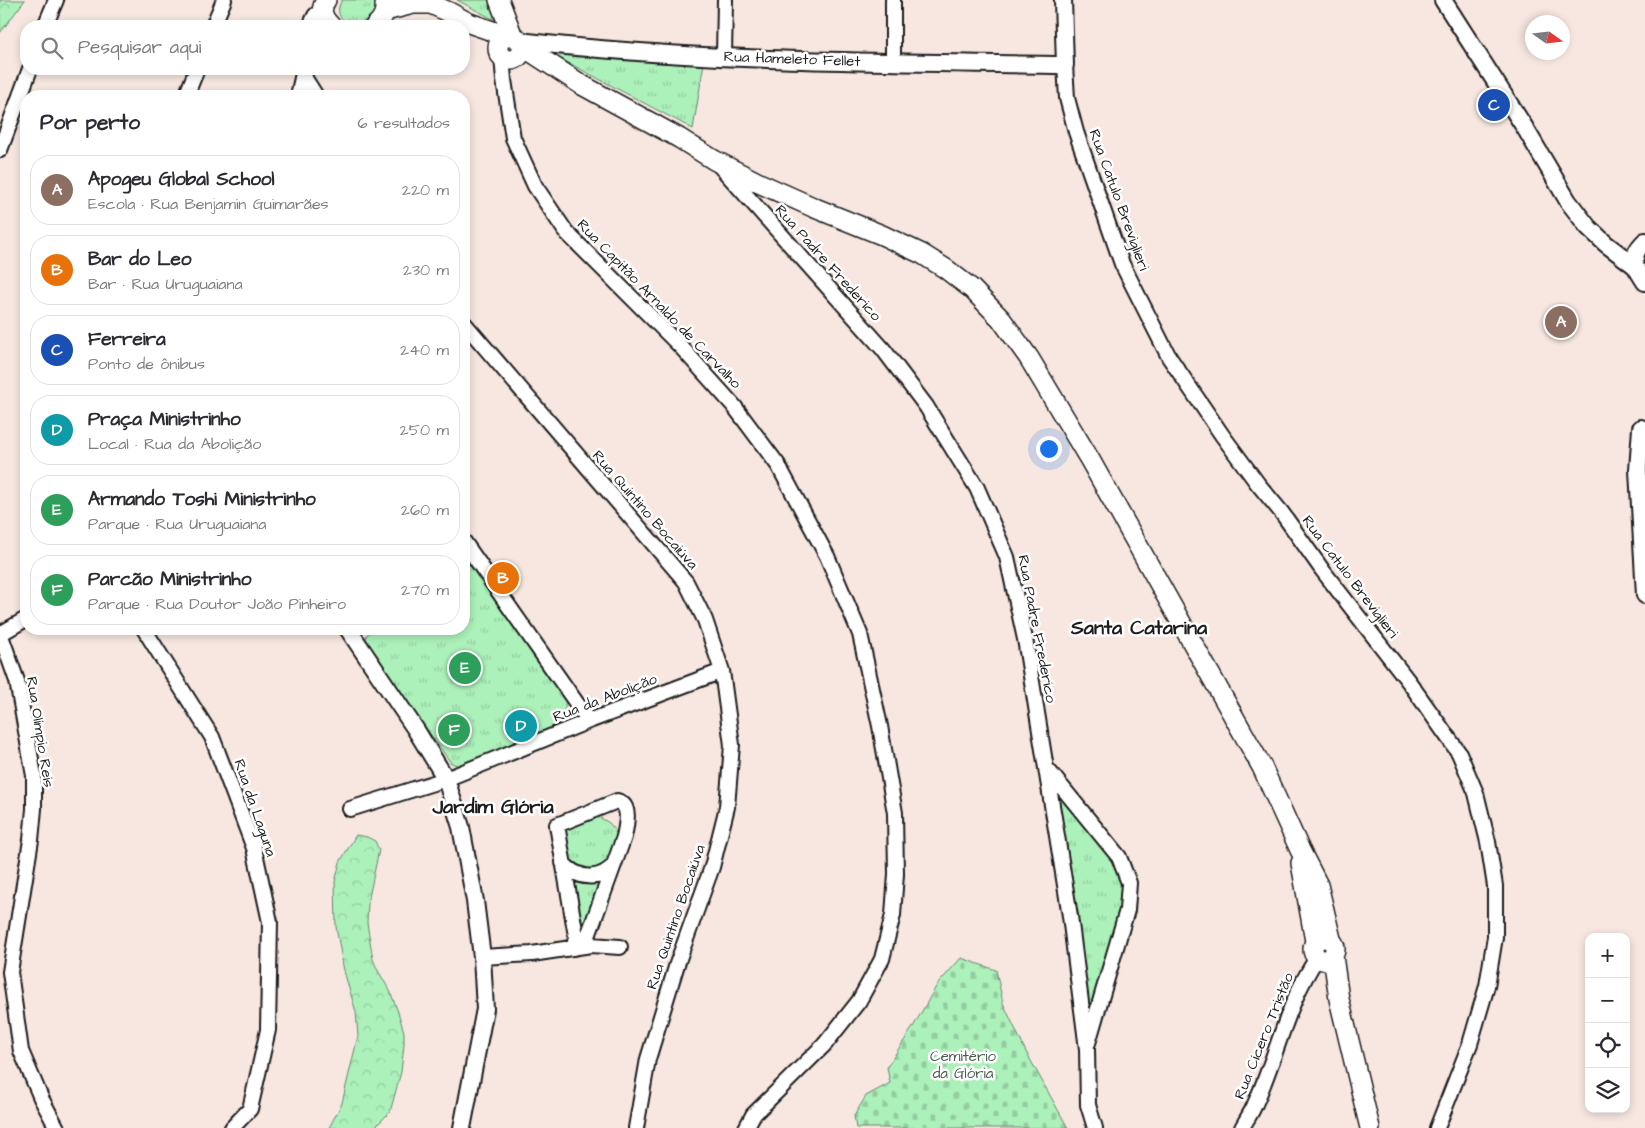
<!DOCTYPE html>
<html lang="pt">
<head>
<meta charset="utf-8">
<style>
  body { margin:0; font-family:"Architects Daughter",sans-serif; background:#f7f7f7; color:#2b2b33 }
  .controls { position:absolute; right:15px; bottom:15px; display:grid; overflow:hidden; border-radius:10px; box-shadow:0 2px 8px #0003 }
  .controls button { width:45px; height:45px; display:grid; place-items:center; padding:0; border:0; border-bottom:1px solid #e1e1e2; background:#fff; color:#2b2b33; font:25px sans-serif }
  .compass { position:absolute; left:1525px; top:15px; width:45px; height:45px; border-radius:50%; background:#fff; box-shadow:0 2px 8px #0003; rotate:104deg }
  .you { position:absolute; left:1048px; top:448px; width:18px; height:18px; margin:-12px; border:4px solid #fff; border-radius:50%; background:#1a73e8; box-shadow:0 0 0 8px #1a73e833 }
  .badge { display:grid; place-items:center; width:32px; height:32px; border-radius:50%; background:#2563eb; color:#fff; font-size:16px; font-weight:700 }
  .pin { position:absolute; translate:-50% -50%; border:2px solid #fff; box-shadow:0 1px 5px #0006 }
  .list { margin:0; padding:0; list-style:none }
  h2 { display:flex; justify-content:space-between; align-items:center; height:65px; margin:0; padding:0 20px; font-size:21px }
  h2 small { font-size:16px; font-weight:400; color:#7c7c81 }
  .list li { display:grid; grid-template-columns:32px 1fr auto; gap:15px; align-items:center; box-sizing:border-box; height:70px; margin:0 10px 10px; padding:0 10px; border:1px solid #e1e1e2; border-radius:20px }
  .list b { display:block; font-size:19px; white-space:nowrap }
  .list p { margin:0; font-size:16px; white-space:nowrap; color:#7c7c81 }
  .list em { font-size:16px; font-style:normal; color:#7c7c81 }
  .icon { flex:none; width:28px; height:28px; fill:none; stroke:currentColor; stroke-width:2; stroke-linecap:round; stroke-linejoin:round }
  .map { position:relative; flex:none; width:1645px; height:1128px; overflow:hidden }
  .search { position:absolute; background:#fff; box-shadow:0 2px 8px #0003; left:20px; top:20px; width:450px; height:55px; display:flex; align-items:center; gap:12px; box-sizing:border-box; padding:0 18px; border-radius:20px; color:#7c7c81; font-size:19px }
  .panel { position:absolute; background:#fff; box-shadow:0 2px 8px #0003; left:20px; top:90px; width:450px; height:545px; border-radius:20px }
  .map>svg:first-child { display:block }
  .grass { fill:url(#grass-tufts); stroke:#64866b }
  .forest { fill:url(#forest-crowns); stroke:#64866b }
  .cemetery { fill:url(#cemetery-stones); stroke:#64866b }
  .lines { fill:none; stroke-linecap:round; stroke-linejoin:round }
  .minor-casing { stroke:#1c1c1c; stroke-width:18 }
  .tertiary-casing { stroke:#1c1c1c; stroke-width:20 }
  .secondary-casing { stroke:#1c1c1c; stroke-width:22 }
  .minor { stroke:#fff; stroke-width:14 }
  .tertiary { stroke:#fff; stroke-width:16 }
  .secondary { stroke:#fff; stroke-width:19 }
  .labels { text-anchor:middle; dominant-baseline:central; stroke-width:5; stroke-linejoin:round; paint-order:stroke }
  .street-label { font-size:15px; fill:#1c1c1c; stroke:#fff }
  .park-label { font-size:15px; fill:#475c4b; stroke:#fff }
  .district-label { font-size:20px; font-weight:bold; fill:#1c1c1c; stroke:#fff }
</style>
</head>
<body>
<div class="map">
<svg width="1645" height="1128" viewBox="0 0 1645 1128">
  <defs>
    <pattern id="grass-tufts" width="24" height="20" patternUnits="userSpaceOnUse" patternTransform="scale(1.25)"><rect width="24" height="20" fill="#acf0ba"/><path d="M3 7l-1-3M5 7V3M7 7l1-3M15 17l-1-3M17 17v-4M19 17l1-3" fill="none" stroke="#93cd9f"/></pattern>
    <pattern id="forest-crowns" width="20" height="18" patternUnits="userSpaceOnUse" patternTransform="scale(1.25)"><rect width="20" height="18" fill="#acf0ba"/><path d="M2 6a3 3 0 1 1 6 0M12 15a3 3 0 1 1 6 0" fill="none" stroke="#93cd9f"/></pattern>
    <pattern id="cemetery-stones" width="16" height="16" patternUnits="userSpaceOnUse" patternTransform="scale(1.25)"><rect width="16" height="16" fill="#acf0ba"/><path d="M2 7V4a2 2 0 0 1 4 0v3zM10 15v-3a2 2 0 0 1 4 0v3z" fill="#93cd9f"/></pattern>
  </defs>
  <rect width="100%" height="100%" fill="#f7e7e0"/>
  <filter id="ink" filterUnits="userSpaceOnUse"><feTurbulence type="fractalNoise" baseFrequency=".02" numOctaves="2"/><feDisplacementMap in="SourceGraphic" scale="10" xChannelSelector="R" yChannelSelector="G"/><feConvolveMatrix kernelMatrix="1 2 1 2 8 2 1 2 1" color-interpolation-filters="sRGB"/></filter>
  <g filter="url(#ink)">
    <!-- grass -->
    <path class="grass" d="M342,0H377L378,7C374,13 370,18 364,21C349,29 331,17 342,0Z
      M457,0H491L498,19L491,18Z
      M550,51L704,63L693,129L550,53Z
      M464,561L470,564L564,693C567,707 565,715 556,726L468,765H457L451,763L366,644C365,637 367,633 373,629H464Z
      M1057,789L1114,860L1123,884L1122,908L1088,1021Z
      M594,816C618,823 619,835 615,858L594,874L569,866L563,832L568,824Z
      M567,869L603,875L583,938Z"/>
    <!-- forest -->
    <path class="forest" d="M0,0H25L0,33Z
      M356,835L367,837L375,841L379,850L368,902L367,923L373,959L377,969L390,991L398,1012L404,1032V1045L401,1072L390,1112L374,1128H329L342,1103L358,1036L356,1012L344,971L336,927L335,882L340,862Z"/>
    <!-- cemetery -->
    <path class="cemetery" d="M961,958L996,970L1003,1003L1026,1052L1068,1128H856L854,1116L866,1096L890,1083L887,1067L913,1027L937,985Z"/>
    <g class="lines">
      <defs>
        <path id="minor" d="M893,0V63
          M45,26L56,0
          M213,26L224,0
          M502,57L504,80L513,138L535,186L566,232L682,348L734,406L778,465L827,556L860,634L880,726L895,813L896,874L893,915L882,959L859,1001L825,1044L753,1115L746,1128
          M724,57L725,0
          M1065,65L1067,98L1076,132L1122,264L1169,357L1222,435L1258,484L1282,513L1323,571L1409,682L1459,753L1476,793L1488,842L1495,886V937L1487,986L1470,1044L1437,1128
          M304,77L316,96
          M186,96L197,69
          M0,150L30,69
          M720,166L883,349L926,406L977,488L1007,557L1025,639L1070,916L1087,1049L1088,1105L1095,1128
          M464,323L686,582L705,620L722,671L732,745L727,807L712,867L677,964L648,1059L636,1128
          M464,542L589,721
          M144,629L212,737L254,848L270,922L268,1030L250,1109L232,1128
          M0,633L17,681L34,776V809L31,840L10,972L21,1051L41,1098L57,1128
          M0,634L26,619
          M1048,770L1119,857L1129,883L1127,910L1088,1043
          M350,809L446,779L589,721L722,671
          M563,863C577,879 599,882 614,865
          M574,948L576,936L557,825L617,801C632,805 626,826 624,837L588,936L582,946
          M482,957L532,954L591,945L620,947
          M1242,1128C1246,1120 1252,1112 1255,1104C1277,1056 1287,1002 1317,958"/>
        <path id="tertiary" d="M1443,0L1525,128L1568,201L1588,227L1606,244L1635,266L1645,282
          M311,26L316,16L321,12
          M519,41C700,62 883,62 1065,65L1063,0
          M299,96L305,69
          M1635,266C1634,254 1637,249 1645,241
          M1641,428L1638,470L1645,595
          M348,629L416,730L446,779L461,827L475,901L482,957L485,1009L462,1128"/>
        <path id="secondary" d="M326,0C319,11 323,18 331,26
          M422,0L451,13L469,23L510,37
          M499,0L513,37
          M385,11L413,4H431
          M375,26C384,19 386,11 385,0
          M498 48a12 12 0 1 1 24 0a12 12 0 1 1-24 0Z
          M522,46L582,85L679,138L714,160L759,183L815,208L882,235L922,254L946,269L972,289L1001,319L1029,358L1090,460L1262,767L1300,850L1318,885L1331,939
          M1301,863L1315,941
          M1313 949a11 11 0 1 1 22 0a11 11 0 1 1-22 0Z
          M1333,956L1339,999L1370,1128"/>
      </defs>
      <!-- minor casing -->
      <use href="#minor" class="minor-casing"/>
      <!-- tertiary casing -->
      <use href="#tertiary" class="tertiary-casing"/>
      <!-- secondary casing -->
      <use href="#secondary" class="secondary-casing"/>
      <!-- minor -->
      <use href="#minor" class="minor"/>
      <!-- tertiary -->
      <use href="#tertiary" class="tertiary"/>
      <!-- secondary -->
      <use href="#secondary" class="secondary"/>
    </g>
  </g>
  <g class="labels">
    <!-- street labels -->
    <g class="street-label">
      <text transform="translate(792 59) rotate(2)">Rua Hameleto Fellet</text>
      <text transform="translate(1119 200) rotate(70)">Rua Catulo Breviglieri</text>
      <text transform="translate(828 263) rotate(48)">Rua Padre Frederico</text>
      <text transform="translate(659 304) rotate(46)">Rua Capitão Arnaldo de Carvalho</text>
      <text transform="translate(645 510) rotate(49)">Rua Quintino Bocaiúva</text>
      <text transform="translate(1350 577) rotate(53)">Rua Catulo Breviglieri</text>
      <text transform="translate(1037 629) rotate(79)">Rua Padre Frederico</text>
      <text transform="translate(605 698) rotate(-21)">Rua da Abolição</text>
      <text transform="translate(40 732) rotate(81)">Rua Olímpio Reis</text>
      <text transform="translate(255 808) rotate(71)">Rua da Laguna</text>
      <text transform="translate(676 917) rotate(-71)">Rua Quintino Bocaiúva</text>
      <text transform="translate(1264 1036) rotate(-68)">Rua Cícero Tristão</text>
    </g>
    <!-- park labels -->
    <g class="park-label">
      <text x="963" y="1056">Cemitério<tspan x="963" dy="17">da Glória</tspan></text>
    </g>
    <!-- district labels -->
    <g class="district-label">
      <text x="1139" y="628">Santa Catarina</text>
      <text x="493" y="807">Jardim Glória</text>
    </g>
  </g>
</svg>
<div class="controls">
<button>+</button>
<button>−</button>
<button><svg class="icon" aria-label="locate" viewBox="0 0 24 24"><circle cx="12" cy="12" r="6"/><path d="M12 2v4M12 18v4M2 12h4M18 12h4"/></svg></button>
<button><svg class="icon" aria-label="layers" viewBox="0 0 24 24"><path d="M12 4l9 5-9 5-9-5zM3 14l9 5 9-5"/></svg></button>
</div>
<svg class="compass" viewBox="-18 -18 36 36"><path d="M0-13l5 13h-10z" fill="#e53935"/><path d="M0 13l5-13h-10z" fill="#7c7c81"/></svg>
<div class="you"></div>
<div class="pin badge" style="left:1561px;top:322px;background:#8d6e63">A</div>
<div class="pin badge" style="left:503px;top:578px;background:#e8710a">B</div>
<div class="pin badge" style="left:1494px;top:105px;background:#1a4fb4">C</div>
<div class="pin badge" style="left:521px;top:726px;background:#0f9aa8">D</div>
<div class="pin badge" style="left:465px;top:668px;background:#2e9e5b">E</div>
<div class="pin badge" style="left:454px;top:730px;background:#2e9e5b">F</div>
<div class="search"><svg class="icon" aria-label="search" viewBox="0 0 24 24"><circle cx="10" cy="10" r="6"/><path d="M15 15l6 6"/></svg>Pesquisar aqui</div>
<section class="panel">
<h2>Por perto<small>6 resultados</small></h2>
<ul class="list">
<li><span class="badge" style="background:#8d6e63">A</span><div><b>Apogeu Global School</b><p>Escola · Rua Benjamin Guimarães</p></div><em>220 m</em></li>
<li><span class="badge" style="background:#e8710a">B</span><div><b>Bar do Leo</b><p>Bar · Rua Uruguaiana</p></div><em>230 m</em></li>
<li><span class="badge" style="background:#1a4fb4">C</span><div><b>Ferreira</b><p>Ponto de ônibus</p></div><em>240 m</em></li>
<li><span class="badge" style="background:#0f9aa8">D</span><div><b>Praça Ministrinho</b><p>Local · Rua da Abolição</p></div><em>250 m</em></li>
<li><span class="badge" style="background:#2e9e5b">E</span><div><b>Armando Toshi Ministrinho</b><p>Parque · Rua Uruguaiana</p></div><em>260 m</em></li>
<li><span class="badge" style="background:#2e9e5b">F</span><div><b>Parcão Ministrinho</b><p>Parque · Rua Doutor João Pinheiro</p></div><em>270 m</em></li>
</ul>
</section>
</div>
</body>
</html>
